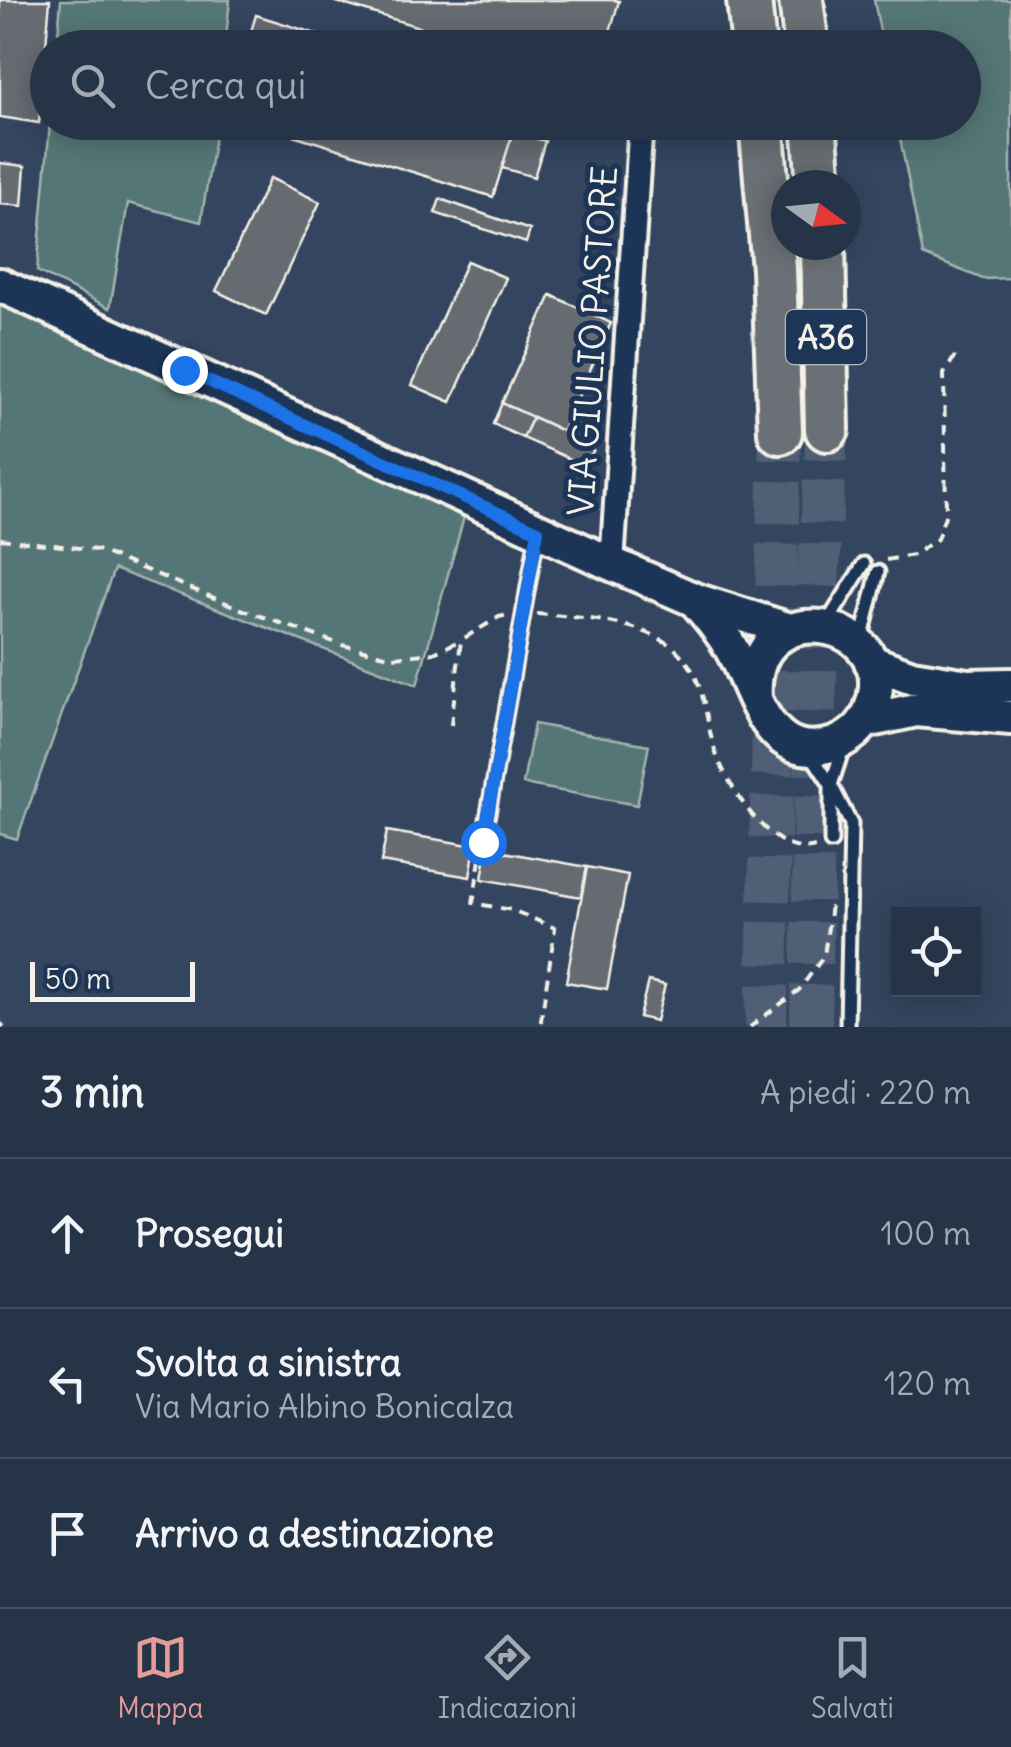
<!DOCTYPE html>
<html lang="it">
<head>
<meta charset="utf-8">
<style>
  body { margin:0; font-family:Delius,sans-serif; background:#323f52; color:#f1f3f6 }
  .controls { position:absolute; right:30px; bottom:30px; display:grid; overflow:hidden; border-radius:0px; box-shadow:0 5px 25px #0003 }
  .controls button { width:90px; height:90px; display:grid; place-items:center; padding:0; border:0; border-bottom:2px solid #424f60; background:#263447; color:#f1f3f6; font:50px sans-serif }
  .compass { position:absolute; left:771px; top:170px; width:90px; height:90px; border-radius:50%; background:#263447; box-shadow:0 5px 25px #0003; rotate:105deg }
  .scale { position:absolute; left:30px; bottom:25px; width:165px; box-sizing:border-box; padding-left:10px; border:5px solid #f4f1e8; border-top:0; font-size:28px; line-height:35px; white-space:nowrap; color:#f4f1e8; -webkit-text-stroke:8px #1d3557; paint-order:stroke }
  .stop { position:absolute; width:30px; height:30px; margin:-22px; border:8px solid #1a73e8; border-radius:50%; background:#fff }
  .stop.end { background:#1a73e8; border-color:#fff; box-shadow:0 2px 10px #0008 }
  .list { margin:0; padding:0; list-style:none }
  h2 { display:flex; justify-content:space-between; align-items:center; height:130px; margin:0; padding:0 40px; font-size:42px }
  h2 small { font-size:32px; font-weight:400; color:#a4aab4 }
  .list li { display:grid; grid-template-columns:65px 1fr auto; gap:30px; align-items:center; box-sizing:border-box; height:150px; padding:0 40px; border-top:2px solid #424f60 }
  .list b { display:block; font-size:38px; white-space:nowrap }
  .list p { margin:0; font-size:32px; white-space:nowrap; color:#a4aab4 }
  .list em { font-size:32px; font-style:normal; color:#a4aab4 }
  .icon { flex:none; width:55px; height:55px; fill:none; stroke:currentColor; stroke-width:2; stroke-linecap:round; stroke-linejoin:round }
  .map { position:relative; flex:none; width:1011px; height:1027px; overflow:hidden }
  .search { position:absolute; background:#263447; box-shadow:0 5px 25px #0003; left:30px; right:30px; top:30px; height:110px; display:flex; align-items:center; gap:25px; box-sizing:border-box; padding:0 35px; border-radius:55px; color:#a4aab4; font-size:38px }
  .sheet { height:580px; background:#263447 }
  nav { display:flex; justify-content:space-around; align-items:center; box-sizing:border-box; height:140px; border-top:2px solid #424f60; background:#263447; font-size:28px; color:#a4aab4 }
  nav a { display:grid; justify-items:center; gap:5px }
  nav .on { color:#e69b98 }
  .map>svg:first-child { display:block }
  .green { fill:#547676; stroke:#a4b4af; stroke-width:2.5 }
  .building { fill:#666b71; stroke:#f4f1e8; stroke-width:2.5 }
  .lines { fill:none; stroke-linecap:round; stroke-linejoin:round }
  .motorway-tunnel { stroke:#505f74; stroke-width:42; stroke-dasharray:42 21; stroke-linecap:butt }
  .service-casing { stroke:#f4f1e8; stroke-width:19 }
  .minor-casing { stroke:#f4f1e8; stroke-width:30 }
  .secondary-casing { stroke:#f4f1e8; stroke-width:40 }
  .motorway-casing { stroke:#f4f1e8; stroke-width:50 }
  .path { stroke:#f4f1e8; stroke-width:4; stroke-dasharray:10 8; stroke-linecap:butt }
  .service { stroke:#1d3557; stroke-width:11 }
  .minor { stroke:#1d3557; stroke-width:22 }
  .secondary { stroke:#1d3557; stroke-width:32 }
  .motorway { stroke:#6a7074; stroke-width:42 }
  .route { stroke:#1a73e8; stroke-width:12 }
  .labels { text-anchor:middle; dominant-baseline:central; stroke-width:10; stroke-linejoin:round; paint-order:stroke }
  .shield { fill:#1d3557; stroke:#b4b9bc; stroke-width:2.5 }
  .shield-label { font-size:32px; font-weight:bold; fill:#f4f1e8 }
  .street-label { font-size:35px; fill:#f4f1e8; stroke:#1d3557 }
</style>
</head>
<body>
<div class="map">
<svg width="1011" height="1027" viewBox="0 0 1011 1027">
  <rect width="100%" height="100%" fill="#33455f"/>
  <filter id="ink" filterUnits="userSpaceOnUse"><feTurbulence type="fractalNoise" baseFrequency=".01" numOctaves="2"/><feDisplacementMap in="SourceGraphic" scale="20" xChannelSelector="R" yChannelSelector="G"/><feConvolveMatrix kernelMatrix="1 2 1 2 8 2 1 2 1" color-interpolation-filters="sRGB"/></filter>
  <g filter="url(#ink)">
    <!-- green -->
    <path class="green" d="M61,0H230L225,47H57Z
      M874,0H1011V278L983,279L923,255L897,123L964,122V48L883,47Z
      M50,123H217L201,222L128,203L110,308L37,271Z
      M0,300L464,517L417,685L114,569L17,839L0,834Z
      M534,724L649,745L637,805L523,784Z"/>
    <!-- building -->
    <path class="building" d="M0,0H50L39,123L0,117Z
      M330,0H614L619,1L605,48H488Z
      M256,15L361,48H246Z
      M251,122H516L493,197Z
      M513,132L545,141L534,177L502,168Z
      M0,163L25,166L22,206L0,204Z
      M270,178L320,202L266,315L216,291Z
      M440,199L530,230L526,243L435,213Z
      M467,261L506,278L451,402L412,385Z
      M551,295L611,323L563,431L502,403Z
      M502,403L533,417L523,438L493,424Z
      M571,412L599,424L589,445L595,447L586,466L523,438L533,417L563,431Z
      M387,831L475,846L470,877L381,862Z
      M487,849L587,867L581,897L482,879Z
      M587,867L628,875L607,989L566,982Z
      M648,981L665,985L656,1021L639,1017Z"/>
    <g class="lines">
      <!-- motorway-tunnel -->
      <path class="motorway-tunnel" d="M766,1027L780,432
        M811,1027L817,601L827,429"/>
      <defs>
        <path id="service" d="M825,626L864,564
          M861,641L878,572
          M808,750L831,785L851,824L847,1027
          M483,842L537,536
          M831,842V785L843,748"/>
        <path id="minor" d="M612,564L641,122"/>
        <path id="secondary" d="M0,285L612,564L695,600L790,630
          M695,600C706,614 719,628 728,643C754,683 763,764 831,745C848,740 863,728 870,711C909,618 747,585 755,699
          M871,662L912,677L968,686L1011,685
          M866,721L916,710L1011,718"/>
        <path id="motorway" d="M749,0L754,48
          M801,0L807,48
          M761,122L774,269L780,432
          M814,122L819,185
          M823,245L827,429"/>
      </defs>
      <!-- service casing -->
      <use href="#service" class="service-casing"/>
      <!-- minor casing -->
      <use href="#minor" class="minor-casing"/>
      <!-- secondary casing -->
      <use href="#secondary" class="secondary-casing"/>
      <!-- motorway casing -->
      <use href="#motorway" class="motorway-casing"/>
      <!-- path -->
      <path class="path" d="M0,539L97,550L241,609L342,645L394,657L434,653L461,640
        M886,560L914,555L937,539L946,513L944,374L958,351
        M537,614C579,617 644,621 676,650C705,676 704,713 714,748C725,782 772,860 815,847
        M451,725L461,640L499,617L508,615
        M480,859L473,903L512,910L555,928L540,1027
        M0,1023L4,1027
        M750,1027L799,990L824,956L831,905"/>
      <!-- service -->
      <use href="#service" class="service"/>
      <!-- minor -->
      <use href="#minor" class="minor"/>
      <!-- secondary -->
      <use href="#secondary" class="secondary"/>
      <!-- motorway -->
      <use href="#motorway" class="motorway"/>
    </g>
  </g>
  <g class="lines" filter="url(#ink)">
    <!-- route -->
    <path class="route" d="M184,370L538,531L483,842"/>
  </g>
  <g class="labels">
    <!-- shield labels -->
    <rect class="shield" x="786" y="310" width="80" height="54" rx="8"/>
    <g class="shield-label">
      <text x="826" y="337">A36</text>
    </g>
    <!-- street labels -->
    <g class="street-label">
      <text transform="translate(592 341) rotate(-86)">VIA GIULIO PASTORE</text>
    </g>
  </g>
</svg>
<div class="controls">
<button><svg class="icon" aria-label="locate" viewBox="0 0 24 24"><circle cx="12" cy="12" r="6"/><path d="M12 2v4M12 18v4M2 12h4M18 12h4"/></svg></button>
</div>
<svg class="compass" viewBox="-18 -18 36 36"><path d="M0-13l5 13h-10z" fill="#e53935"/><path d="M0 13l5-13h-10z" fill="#a4aab4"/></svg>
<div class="scale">50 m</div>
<div class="stop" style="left:483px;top:842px"></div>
<div class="stop end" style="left:184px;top:370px"></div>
<div class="search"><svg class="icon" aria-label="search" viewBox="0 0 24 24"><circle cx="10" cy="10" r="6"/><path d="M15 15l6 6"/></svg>Cerca qui</div>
</div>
<section class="sheet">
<h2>3 min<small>A piedi · 220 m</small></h2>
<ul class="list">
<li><svg class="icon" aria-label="ahead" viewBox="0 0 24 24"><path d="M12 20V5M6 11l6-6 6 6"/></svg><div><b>Prosegui</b></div><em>100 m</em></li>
<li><svg class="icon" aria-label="left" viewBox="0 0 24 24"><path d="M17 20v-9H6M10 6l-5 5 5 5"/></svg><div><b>Svolta a sinistra</b><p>Via Mario Albino Bonicalza</p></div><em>120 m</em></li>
<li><svg class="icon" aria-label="arrive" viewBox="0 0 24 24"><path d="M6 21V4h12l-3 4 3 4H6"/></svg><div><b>Arrivo a destinazione</b></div></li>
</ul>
</section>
<nav>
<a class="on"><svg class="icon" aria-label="map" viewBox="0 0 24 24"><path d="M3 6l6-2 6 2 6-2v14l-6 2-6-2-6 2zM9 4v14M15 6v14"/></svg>Mappa</a>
<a><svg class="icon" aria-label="directions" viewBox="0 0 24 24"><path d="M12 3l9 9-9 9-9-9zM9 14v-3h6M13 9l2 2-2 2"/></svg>Indicazioni</a>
<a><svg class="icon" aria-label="saved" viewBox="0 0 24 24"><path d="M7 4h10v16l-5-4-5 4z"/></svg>Salvati</a>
</nav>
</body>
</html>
